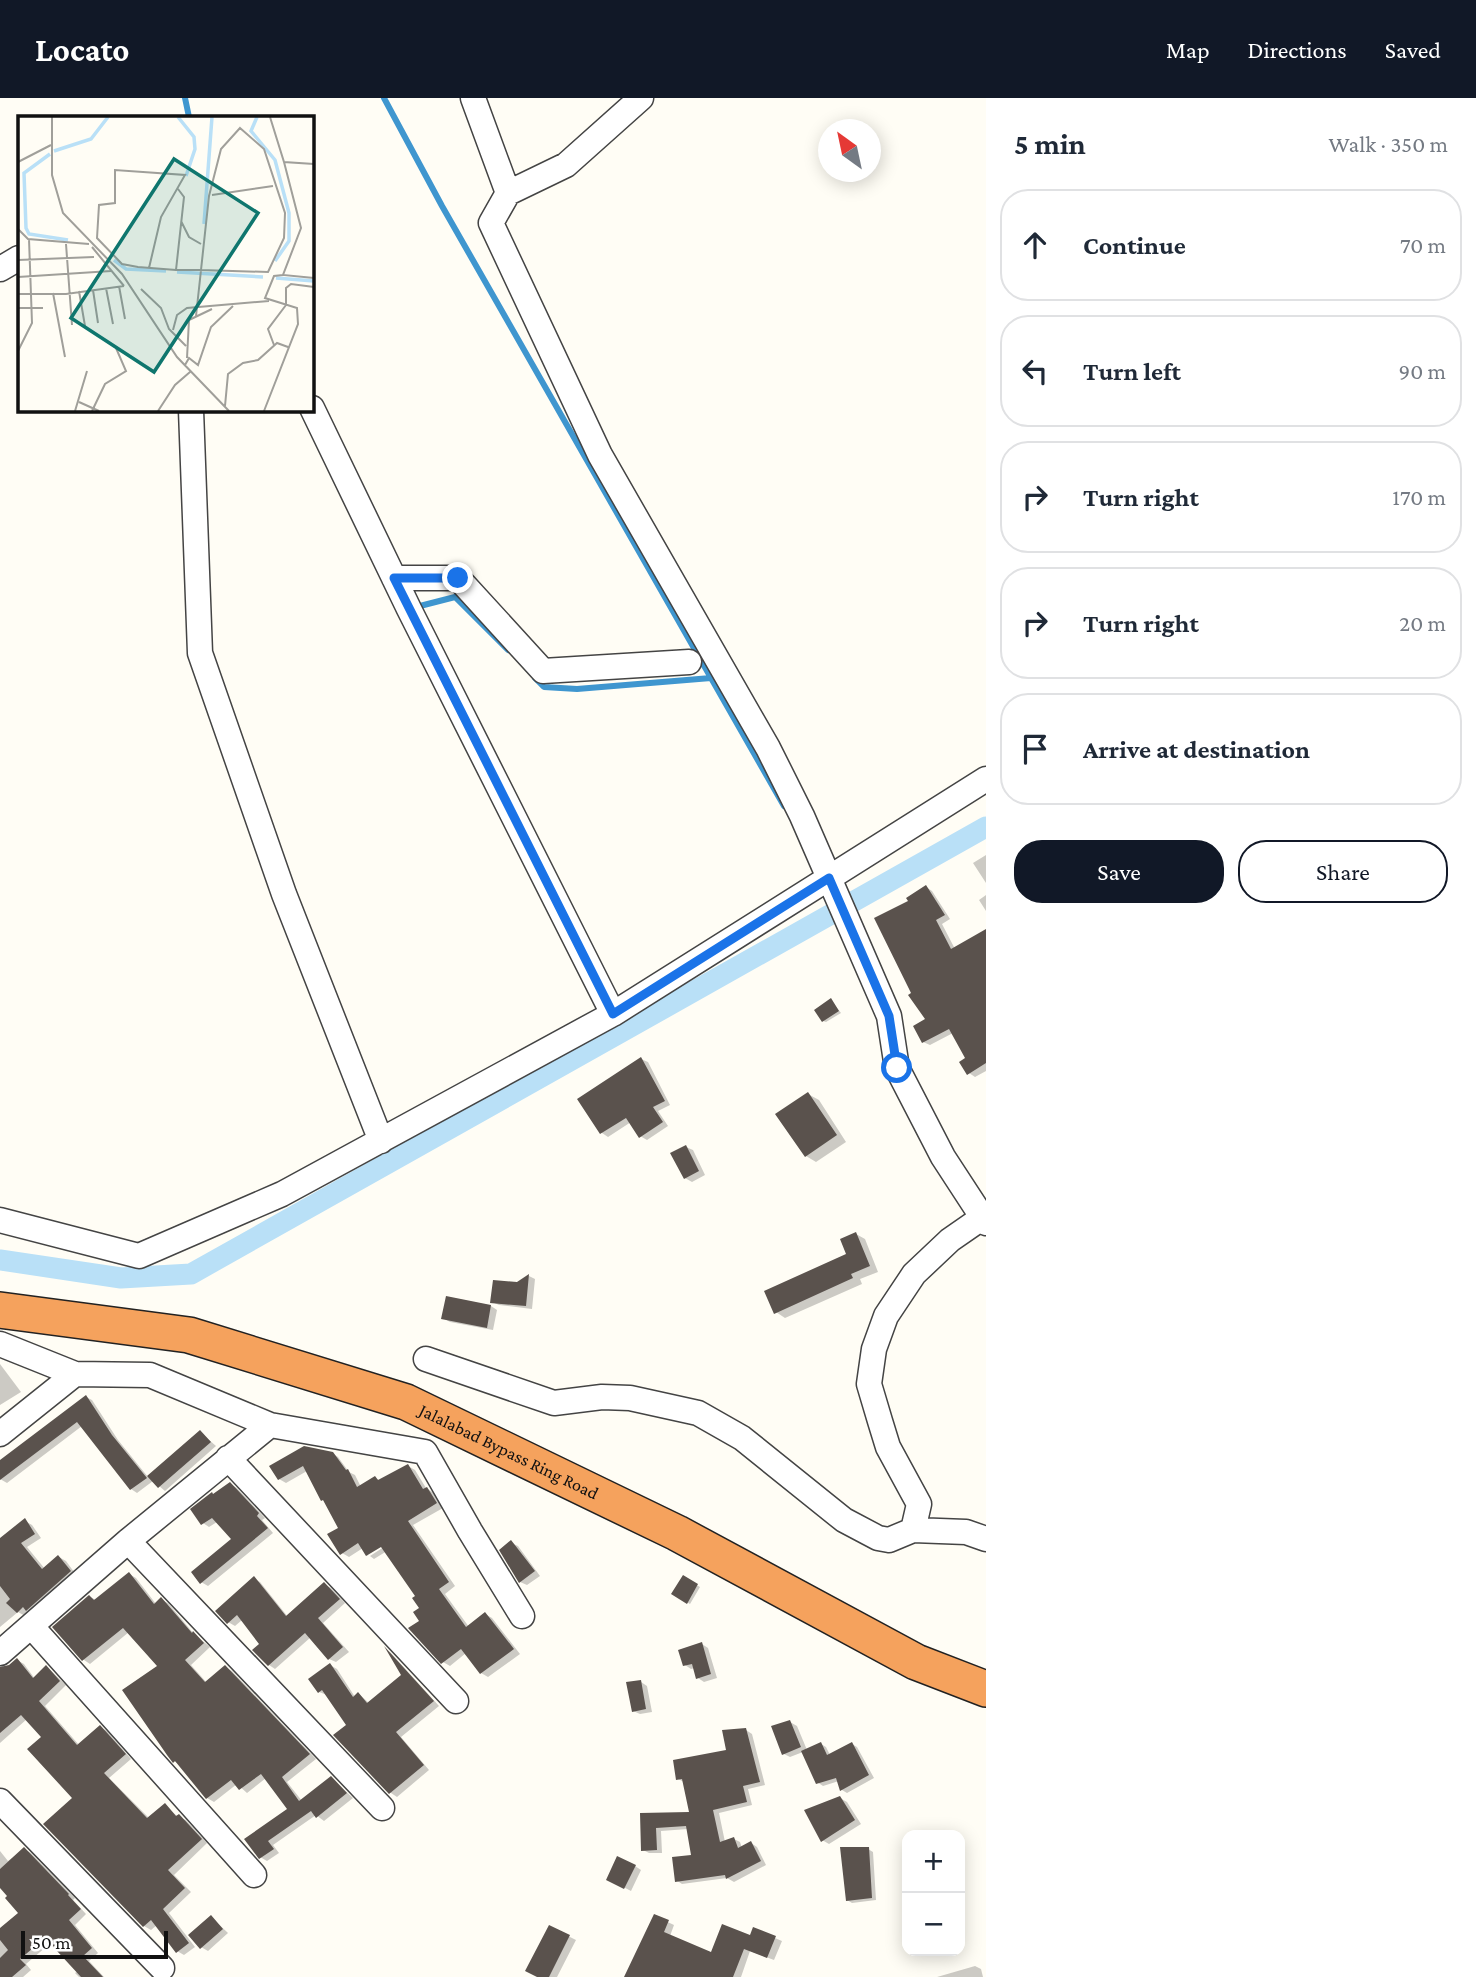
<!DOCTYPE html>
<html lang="en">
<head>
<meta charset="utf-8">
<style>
  body { margin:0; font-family:"Crimson Pro",serif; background:#f6f6f7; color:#1f2937 }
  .controls { position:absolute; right:21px; bottom:21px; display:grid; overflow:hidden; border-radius:14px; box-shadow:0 4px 18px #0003 }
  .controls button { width:63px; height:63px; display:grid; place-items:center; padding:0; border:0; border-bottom:2px solid #e0e1e3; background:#fff; color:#1f2937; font:35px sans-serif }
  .compass { position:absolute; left:818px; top:21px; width:63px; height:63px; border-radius:50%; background:#fff; box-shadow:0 4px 18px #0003; rotate:327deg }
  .scale { position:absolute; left:21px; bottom:18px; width:147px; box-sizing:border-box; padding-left:7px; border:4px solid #111; border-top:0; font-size:19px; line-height:24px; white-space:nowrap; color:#111; -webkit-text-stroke:5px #fff; paint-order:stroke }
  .stop { position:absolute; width:21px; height:21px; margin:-16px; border:5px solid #1a73e8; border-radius:50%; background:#fff }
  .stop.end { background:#1a73e8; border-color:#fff; box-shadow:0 2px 7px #0008 }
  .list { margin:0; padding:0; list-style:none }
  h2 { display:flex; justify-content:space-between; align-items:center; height:91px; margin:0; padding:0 28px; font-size:30px }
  h2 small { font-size:23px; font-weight:400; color:#747a83 }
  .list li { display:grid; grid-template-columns:46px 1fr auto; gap:21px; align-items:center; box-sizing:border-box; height:112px; margin:0 14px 14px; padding:0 14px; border:2px solid #e0e1e3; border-radius:28px }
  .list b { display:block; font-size:26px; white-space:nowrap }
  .list em { font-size:23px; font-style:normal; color:#747a83 }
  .actions { display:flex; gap:14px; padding:21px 28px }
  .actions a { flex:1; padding:16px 0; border:2px solid #111827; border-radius:28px; text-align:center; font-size:24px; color:#111827 }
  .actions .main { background:#111827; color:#fff }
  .icon { flex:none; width:38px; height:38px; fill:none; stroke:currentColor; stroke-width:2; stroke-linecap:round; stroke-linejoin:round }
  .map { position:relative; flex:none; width:986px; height:1879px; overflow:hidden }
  header { display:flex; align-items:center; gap:42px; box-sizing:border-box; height:98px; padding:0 35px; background:#111827; color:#fff }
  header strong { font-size:33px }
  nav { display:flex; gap:38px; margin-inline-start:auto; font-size:24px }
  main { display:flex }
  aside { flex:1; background:#fff }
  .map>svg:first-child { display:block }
  .shadow { fill:#0003 }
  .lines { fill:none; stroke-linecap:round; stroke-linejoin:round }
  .stream { stroke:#3f96cf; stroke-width:6 }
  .canal { stroke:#b9e0f7; stroke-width:21 }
  .building { fill:#5a524d }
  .minor-casing { stroke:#444; stroke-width:27 }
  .highway-casing { stroke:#222; stroke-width:38 }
  .minor { stroke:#fff; stroke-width:24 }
  .highway { stroke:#f5a25d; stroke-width:35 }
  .route { stroke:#1a73e8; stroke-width:9 }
  .labels { text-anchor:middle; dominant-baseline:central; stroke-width:7; stroke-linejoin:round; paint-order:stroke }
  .street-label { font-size:18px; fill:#111; stroke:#fff }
  .inset-river { fill:none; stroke:#b9e0f7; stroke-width:3.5 }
  .inset-road { fill:none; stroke:#a09f9a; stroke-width:2 }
  .view { fill:#0f766e; fill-opacity:0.15; stroke:#0f766e; stroke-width:3.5 }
  .inset-edge { fill:none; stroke:#111; stroke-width:3.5 }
</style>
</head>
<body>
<header>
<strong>Locato</strong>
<nav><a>Map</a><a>Directions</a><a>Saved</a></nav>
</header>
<main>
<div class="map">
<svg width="986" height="1879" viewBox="0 0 986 1879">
  <rect width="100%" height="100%" fill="#fffdf5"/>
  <!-- shadow -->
  <path class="shadow" d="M986,757V785L973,765Z
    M926,789L932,793L950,821L942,826L955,851L986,833V973L975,979L969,975L968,961L953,935L930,947L923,944L928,922L914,896L911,804Z
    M986,797V813L979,802Z
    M831,902L841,915L826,924L823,923Z
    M641,961L648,964L670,1007L658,1013L668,1028L647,1042L640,1038L631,1024L608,1039L602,1035L580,1001Z
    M808,996L819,1002L846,1044L816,1064L806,1058Z
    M686,1049L693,1052L705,1077L692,1084L685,1080Z
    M856,1136L865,1141L878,1174L860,1181L862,1186L785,1220L776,1214L849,1157Z
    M529,1178L535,1181L532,1211L499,1207L492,1204Z
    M491,1208L497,1212L493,1232L450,1224L443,1220Z
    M0,1266L21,1294L0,1307Z
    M86,1299L92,1302L118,1342L148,1379L200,1334L216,1348L165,1393L153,1383L137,1395L131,1391L82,1328L7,1385L0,1381V1365Z
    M330,1354L338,1359L349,1374L355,1377L361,1389L375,1380L381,1383L408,1368L415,1372L426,1390L434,1395L443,1410L413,1427L455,1488L445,1496L469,1529L485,1516L492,1520L520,1556L488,1579L481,1575L466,1555L450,1568L443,1564L422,1523L421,1510L417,1499L387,1453L374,1461L370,1458L390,1445L388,1442L368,1455V1458L363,1450L349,1459L342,1455L340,1431L307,1373L286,1385L279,1381L272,1369Z
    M230,1386L237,1390L265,1420L262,1422L273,1435L208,1488L201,1484L233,1442L217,1424L209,1429L203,1425L214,1397Z
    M25,1423L32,1427L41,1440L27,1449L45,1471L59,1459L66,1463L77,1478L25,1518L18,1514L0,1529V1443Z
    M511,1445L518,1448L540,1478L527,1487L520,1484Z
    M129,1476L136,1480L156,1506L161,1502L168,1505L194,1536L210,1549L191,1567L207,1585L225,1569L232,1573L316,1661L287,1684L302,1703L331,1680L353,1700L324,1723L316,1717L273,1747L279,1755L267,1763L260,1759L246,1741L289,1711L266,1680L247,1695L237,1686L214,1704L207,1700L179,1666L174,1663L159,1569L129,1534L90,1566L84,1562L90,1499L96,1502Z
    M683,1479L700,1489L690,1506L674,1496Z
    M254,1481L260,1484L288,1519L325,1487L331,1490L345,1505L323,1525L349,1554L336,1564L329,1561L311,1539L275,1571L269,1567L261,1546L242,1522L235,1528L228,1524Z
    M702,1546L708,1550L717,1580L704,1584L698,1580L695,1570L691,1571L685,1567Z
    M389,1553L439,1608L401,1639L429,1672L397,1699L391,1695L336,1637L348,1628L327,1597L319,1594L330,1567L337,1571L355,1599L359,1596L369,1605L403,1577Z
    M17,1562L24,1566L35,1581L47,1569L66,1587L45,1608L79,1647L100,1629L107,1633L131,1661L109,1680L149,1720L165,1707L178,1719L186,1722L207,1745L174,1777L191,1794L169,1815L195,1849L184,1857L177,1853L157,1827L151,1832L144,1828L46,1727L74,1701L44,1640L27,1621L0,1645V1570L4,1571Z
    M641,1584L647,1588L652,1614L640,1616L633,1613Z
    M790,1624L797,1628L807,1652L821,1646L826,1649L830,1657L852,1646L857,1649L874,1680L847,1695L842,1692L839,1683L823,1688L817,1684L803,1654L790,1659L784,1656Z
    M746,1632L752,1636L765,1687L748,1691L752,1707L719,1715L725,1744L734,1741L740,1744L742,1750L751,1745L757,1749L766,1767L734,1784L727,1780L682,1786L676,1782L693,1758L688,1731L661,1733L662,1755H649L643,1752L641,1717L691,1716L684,1684L678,1681L728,1653Z
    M840,1700L847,1704L861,1726L829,1746L822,1742Z
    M24,1751L31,1755L75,1800L73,1802L86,1816L75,1827L98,1855L89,1863L104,1879H79L75,1875L78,1873L53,1843L26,1866L31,1872L23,1879H2L0,1877V1833L21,1816L0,1788V1753L8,1763Z
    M868,1751L873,1754L876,1802L852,1805L847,1802Z
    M635,1768L641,1772L631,1793L608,1781Z
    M655,1818L674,1827L670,1838L712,1856L751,1840L754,1831L782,1843L774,1862L750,1853L741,1879H625Z
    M211,1819L228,1835L208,1853L201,1849Z
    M550,1829L576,1842L557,1879H540Z
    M975,1868L981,1871L983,1879H937Z"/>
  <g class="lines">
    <!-- stream -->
    <path class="stream" d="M185,0L189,19
      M384,0L442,108L784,708
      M416,509L455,499L508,552
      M535,580L544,589L577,591L711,580"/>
    <!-- canal -->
    <path class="canal" d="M0,1162L121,1180L191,1176L986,729"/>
  </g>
  <!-- building -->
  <path class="building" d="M926,787L945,817L936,822L951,851L986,831V965L967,977L959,964L965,960L949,931L922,945L913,928L925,921L908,897L911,895L874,820L908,803L906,800Z
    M831,900L839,913L822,924L814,912Z
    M641,959L665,1003L653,1009L663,1024L639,1040L626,1020L600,1036L577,1001Z
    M808,994L837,1037L805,1059L775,1016Z
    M686,1047L699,1073L684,1081L670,1055Z
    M856,1134L870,1168L851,1176L853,1180L774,1216L764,1193L846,1156L840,1141Z
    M529,1176L526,1208L490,1205L493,1182L517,1184Z
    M446,1198L491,1207L487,1230L441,1221Z
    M86,1297L112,1337L147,1380L130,1392L77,1324L0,1382V1362Z
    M200,1332L211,1344L158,1390L147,1378Z
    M304,1348L333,1354L346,1372L348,1371L357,1389L375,1378L378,1382L408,1366L423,1391L427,1389L437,1405L408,1423L449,1484L439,1491L466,1529L485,1514L514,1551L480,1576L461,1551L441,1566L408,1530L419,1523L413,1514L419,1510L412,1500L415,1498L381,1449L366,1458L358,1445L340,1457L327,1436L338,1430L323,1402L321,1403L303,1368L278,1382L269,1368Z
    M230,1384L259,1415L257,1418L268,1430L200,1486L191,1474L231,1441L212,1420L201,1427L190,1411L212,1394L213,1396Z
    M25,1420L35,1436L21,1445L42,1471L58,1457L71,1473L26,1513L23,1509L17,1515L6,1505L10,1501L0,1488V1440Z
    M511,1442L535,1473L519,1485L499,1452Z
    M129,1474L154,1506L161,1499L192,1535L193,1533L204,1545L185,1562L205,1584L225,1567L310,1656L282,1679L299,1703L331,1678L347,1695L316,1720L311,1713L268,1743L274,1751L259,1761L244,1741L287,1711L261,1676L239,1692L231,1682L206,1701L175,1663L173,1665L167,1657L122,1592L157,1568L123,1530L82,1563L52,1529L89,1497L94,1502Z
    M683,1477L698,1486L687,1506L671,1496Z
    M254,1478L286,1518L324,1484L340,1501L318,1520L343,1549L328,1562L305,1535L268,1568L252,1552L259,1546L237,1517L227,1526L215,1513Z
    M702,1544L711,1576L696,1581L692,1566L683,1568L678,1552Z
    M384,1548L434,1603L396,1634L424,1667L389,1696L333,1637L346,1627L322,1592L318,1595L308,1581L330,1565L353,1599L358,1594L367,1605L401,1577Z
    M17,1560L33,1580L46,1567L60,1583L39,1603L77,1647L100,1627L126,1656L104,1675L147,1720L165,1705L176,1718L179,1716L202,1741L168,1772L185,1790L163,1811L189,1845L176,1855L151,1822L143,1829L43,1726L72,1700L27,1651L41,1639L21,1617L0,1635V1569L9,1567Z
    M641,1582L646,1611L632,1614L626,1584Z
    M790,1622L801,1649L782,1657L771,1628Z
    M746,1630L760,1684L743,1688L747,1704L713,1712L720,1744L734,1739L738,1750L751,1743L761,1763L726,1781L725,1777L675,1784L672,1759L691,1757L686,1728L656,1730L657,1752L641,1753L640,1715L689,1714L682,1681L676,1682L673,1662L726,1652L722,1632Z
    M821,1644L827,1657L852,1644L869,1677L840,1693L836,1680L816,1686L801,1653Z
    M840,1698L855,1722L821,1744L804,1712Z
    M24,1749L69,1796L68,1797L81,1811L69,1822L92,1850L83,1858L103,1879H81L45,1840L20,1861L26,1867L12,1879H0V1860L8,1852L0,1842V1830L18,1815L5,1800L7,1798L0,1790V1771Z
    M840,1749H869L872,1800L846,1803Z
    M617,1758L636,1767L624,1791L606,1782Z
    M654,1816L669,1822L664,1834L711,1854L722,1826L750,1837L753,1829L776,1838L767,1860L744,1851L733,1879H624Z
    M211,1817L223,1831L200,1851L188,1837Z
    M549,1827L570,1837L549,1879H537L525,1873Z"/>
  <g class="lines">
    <defs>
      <path id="minor" d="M473,0L508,95L491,125L600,357L768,650L802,718L829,780L986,681
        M508,95L566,67L641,0
        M0,171L19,160
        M312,310L409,511L613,916
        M191,312L200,555L284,796L381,1043
        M394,480H458L543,573L689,564
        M0,1122L139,1158L282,1096L613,916L829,780L889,918L897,970L943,1059L986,1125
        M0,1246L75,1276L150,1277L270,1327L425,1354L470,1433L522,1518
        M426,1261L554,1305L602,1299L630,1300L698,1315L742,1340L844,1422L878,1440L889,1442L913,1432L966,1434L986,1441
        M0,1336L75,1276
        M228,1360L456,1603
        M913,1432L919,1406L888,1349L880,1323L869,1286L874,1251L886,1218L914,1176L950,1142L986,1117
        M128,1443L382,1710
        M32,1529L254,1777
        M0,1555L128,1443L270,1327
        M0,1703L162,1870"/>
      <g id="highway">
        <path id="s1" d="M0,1212L189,1237L406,1304L677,1435L916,1564L986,1591"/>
      </g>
    </defs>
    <!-- minor casing -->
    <use href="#minor" class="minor-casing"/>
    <!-- highway casing -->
    <use href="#highway" class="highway-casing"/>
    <!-- minor -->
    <use href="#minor" class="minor"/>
    <!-- highway -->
    <use href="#highway" class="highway"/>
  </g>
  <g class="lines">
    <!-- route -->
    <path class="route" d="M458,480H394L613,916L829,780L889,918L897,970"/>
  </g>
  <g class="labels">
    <!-- street labels -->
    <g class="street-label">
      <text stroke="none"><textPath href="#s1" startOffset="532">Jalalabad Bypass Ring Road</textPath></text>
    </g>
  </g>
  <!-- overview -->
  <g transform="translate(18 18)">
    <rect width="296" height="296" fill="#fffdf5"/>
    <path class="inset-river" d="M160,1L176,21L177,33L168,60M239,1L233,15L257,44L271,97V125L257,145M36,35L73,23L90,1M32,38L6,57L8,112L11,118L50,124M186,108L194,1M96,144L108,153L148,155M159,156L245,161M258,162L296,165"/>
    <path class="inset-road" d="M34,1V59L45,97L104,158L159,241L211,295M252,1L266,46L296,48M222,12L246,33L267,97L266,122L250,156L183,154L191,80L203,33ZM0,46L33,29M266,46L283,112L265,159L296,162M194,79L255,70M163,105L171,121L183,128M0,113L10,123L71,128M48,128L54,209M74,131L106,170M0,144L76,141M131,152L143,101L167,59L97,54V87L81,89L79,122L104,148L120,151L158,154H183L178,200M158,154L166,81L160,73M0,161L93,155M101,170L107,203M88,172L95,208M123,173L143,192L151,213L168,230M75,174L80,207M61,175L67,210M35,177L47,241M0,178H48L106,170M0,192H25M155,214L159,199L169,192L251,185M256,229L250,213L268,189V172L273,168L296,171M0,235L14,207L11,123M169,242L171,204L194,193M167,249L171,242L180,249L193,211L215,190M61,286L81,295M207,290L210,258L225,247L240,244L259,227L270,231M57,295L69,255M74,295L87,268L108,255L98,232M140,295L157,269L172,256M246,295L280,208L279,192L247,182L256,160L265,159"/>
    <path class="view" d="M156,43L240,97L136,256L53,202Z"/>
    <rect width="296" height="296" class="inset-edge"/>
  </g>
</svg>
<div class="controls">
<button>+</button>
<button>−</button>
</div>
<svg class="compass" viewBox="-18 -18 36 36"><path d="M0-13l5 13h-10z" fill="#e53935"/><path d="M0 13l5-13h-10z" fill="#747a83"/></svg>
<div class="scale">50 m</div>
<div class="stop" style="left:897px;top:970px"></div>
<div class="stop end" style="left:458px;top:480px"></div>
</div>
<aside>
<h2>5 min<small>Walk · 350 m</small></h2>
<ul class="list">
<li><svg class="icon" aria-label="ahead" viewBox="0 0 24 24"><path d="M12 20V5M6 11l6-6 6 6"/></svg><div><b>Continue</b></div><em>70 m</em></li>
<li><svg class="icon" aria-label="left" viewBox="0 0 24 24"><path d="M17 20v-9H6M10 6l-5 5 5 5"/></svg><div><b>Turn left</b></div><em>90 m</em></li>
<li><svg class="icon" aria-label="right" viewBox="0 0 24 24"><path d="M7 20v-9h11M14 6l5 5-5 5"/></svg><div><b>Turn right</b></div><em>170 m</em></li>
<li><svg class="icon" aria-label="right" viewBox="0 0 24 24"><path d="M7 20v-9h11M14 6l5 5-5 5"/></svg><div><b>Turn right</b></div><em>20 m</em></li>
<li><svg class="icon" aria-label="arrive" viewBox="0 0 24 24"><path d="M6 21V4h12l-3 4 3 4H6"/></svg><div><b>Arrive at destination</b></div></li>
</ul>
<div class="actions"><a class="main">Save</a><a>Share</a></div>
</aside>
</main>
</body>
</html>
